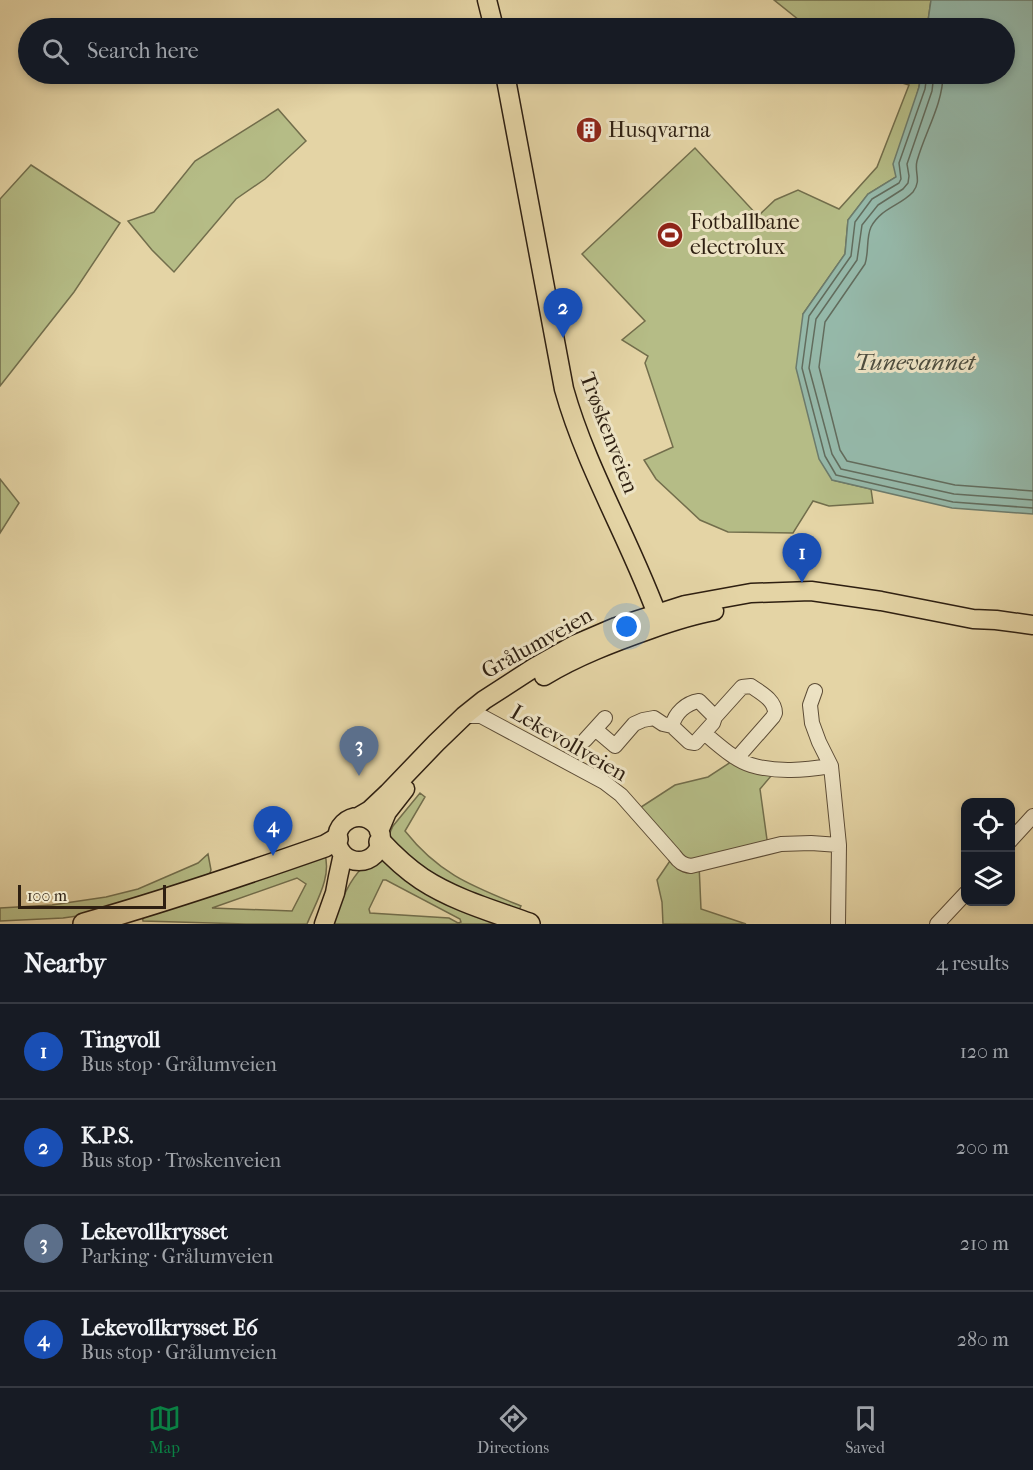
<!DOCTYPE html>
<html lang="en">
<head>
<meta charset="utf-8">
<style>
  body { margin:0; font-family:"IM FELL French Canon",serif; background:#242831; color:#f1f3f6 }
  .controls { position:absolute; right:18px; bottom:18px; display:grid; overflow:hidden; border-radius:12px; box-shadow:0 3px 9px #0003 }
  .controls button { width:54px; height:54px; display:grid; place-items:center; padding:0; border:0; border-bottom:2px solid #363941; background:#171b24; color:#f1f3f6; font:30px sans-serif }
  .scale { position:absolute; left:18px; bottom:15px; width:148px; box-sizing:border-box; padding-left:6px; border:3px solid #2e1f11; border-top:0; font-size:16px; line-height:21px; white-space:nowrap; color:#2e1f11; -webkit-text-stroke:4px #ede3c4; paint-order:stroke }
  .you { position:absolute; left:627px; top:627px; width:21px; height:21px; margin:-15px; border:4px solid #fff; border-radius:50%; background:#1a73e8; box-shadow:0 0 0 9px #1a73e833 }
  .badge { display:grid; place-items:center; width:39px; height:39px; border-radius:50%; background:#0b8043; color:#fff; font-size:20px; font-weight:700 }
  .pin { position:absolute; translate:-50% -50px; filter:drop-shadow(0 2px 3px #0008) }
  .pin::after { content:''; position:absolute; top:32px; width:21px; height:18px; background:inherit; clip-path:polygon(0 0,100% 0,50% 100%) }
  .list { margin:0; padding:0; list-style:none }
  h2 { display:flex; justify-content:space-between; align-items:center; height:78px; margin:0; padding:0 24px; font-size:26px }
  h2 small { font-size:20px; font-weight:400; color:#9ea1a6 }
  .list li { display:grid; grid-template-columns:39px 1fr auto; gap:18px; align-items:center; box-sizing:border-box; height:96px; padding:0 24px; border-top:2px solid #363941 }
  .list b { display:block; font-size:22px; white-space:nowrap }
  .list p { margin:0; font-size:20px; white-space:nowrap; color:#9ea1a6 }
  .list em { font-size:20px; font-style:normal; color:#9ea1a6 }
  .icon { flex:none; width:33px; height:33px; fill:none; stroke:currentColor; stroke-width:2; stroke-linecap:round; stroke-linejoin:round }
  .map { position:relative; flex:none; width:1033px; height:924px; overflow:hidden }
  .search { position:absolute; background:#171b24; box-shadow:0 3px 9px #0003; left:18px; right:18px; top:18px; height:66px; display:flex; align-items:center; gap:15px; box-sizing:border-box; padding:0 21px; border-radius:33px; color:#9ea1a6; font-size:22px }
  .sheet { height:462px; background:#171b24 }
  nav { display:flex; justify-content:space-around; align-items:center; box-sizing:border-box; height:84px; border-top:2px solid #363941; background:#171b24; font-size:16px; color:#9ea1a6 }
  nav a { display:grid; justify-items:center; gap:3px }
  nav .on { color:#0b8043 }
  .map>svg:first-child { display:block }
  .green { fill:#b5bc86; stroke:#726e4c; stroke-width:1.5; fill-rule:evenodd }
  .water { fill:#95b8a9; stroke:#6c7b6c; stroke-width:1.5 }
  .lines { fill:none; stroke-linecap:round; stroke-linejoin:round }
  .shore { stroke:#626c5d; stroke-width:1.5 }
  .minor-casing { stroke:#5c4c36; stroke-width:16 }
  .major-casing { stroke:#2e1f11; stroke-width:21 }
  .highway-casing { stroke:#2e1f11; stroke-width:24 }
  .minor { stroke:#ede3c4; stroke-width:14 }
  .major { stroke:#e4d4a5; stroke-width:18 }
  .highway { stroke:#e4d4a5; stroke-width:21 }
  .labels { text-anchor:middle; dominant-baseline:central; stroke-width:6; stroke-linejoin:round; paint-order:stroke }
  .poi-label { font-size:22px; fill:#2e1f11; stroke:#ede3c4; text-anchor:start }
  .street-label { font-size:22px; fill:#2e1f11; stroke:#ede3c4 }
  .water-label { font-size:24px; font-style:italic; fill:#4d4d3f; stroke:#ede3c4 }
</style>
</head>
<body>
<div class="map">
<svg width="1033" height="924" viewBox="0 0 1033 924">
  <rect width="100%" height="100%" fill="#e4d4a5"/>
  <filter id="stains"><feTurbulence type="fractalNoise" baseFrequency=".00333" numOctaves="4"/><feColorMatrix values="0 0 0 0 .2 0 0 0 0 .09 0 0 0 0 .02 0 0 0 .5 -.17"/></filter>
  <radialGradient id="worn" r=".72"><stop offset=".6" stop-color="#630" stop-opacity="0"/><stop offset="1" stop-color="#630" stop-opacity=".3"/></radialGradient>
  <!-- green -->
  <path class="green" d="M774,0H931L927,28H809Z
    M872,74H921L919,87L896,177L868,194L848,220L845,254L803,314L832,480L871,489L873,503L829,506L813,501L793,533L728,532L700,520L656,479L644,460L673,447L645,363L648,356L622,340L645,321L582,254L695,148L758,216L775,200L798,190L839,209L877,167L909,85Z
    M278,109L306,141L265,179L236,199L174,272L152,250L128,221L154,212L195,161Z
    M31,165L120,223L74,292L0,386V199Z
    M0,479L19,503L0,533Z
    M737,758L777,769L760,789L768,847L699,864L701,909L746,924H663L662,902L657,880L674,855L635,811L675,785L708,777Z
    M420,793L425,797L405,831C439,874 472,886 521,906L517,914L434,879L388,837L393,826Z
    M324,852C333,875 316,902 307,924H246L143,921L142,913ZM297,878L306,884L292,911L212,908Z
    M208,854L211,870L209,876L106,912L63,918L0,921V908L52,905L106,897L138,889L198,863Z
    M381,854L520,924H332C340,905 347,883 362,868C368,863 375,860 381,854ZM383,880H386L460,919L461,922L458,923L449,918L370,913L369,909Z"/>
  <!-- water -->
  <path class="water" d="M931,0H1033V514L952,508L832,480L819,459L796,368L803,314L845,254L848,220L868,194L896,177L893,164L919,87L921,74H1004V28H927Z"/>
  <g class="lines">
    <!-- shore -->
    <path class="shore" d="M927,74L925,89L899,163L901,179L899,183L872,199L855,222L851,256L809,316L802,368L825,456L836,475L953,502L1033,508
      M934,74L932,91L907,164L909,176L908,183L903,189L878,205L862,225L857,260L816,319L809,368L832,454L841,469L954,494L1033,500
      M943,74C943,104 925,132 917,161C914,173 922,180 913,192C900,206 881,208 871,227C866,238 869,252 865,264L825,322L819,367L840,450L847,461L955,485L1033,491"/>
    <defs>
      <path id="minor" d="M815,691L810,705L812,723L819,742L831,766L839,845L838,924
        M464,716H481L604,782L621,795L674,855C679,862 683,865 691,866L781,844L811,843L839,845
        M715,717L742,687L751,686C761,693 775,700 775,713L773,717L737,758
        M595,729L615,746L634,724L643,720L654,718L663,724L672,726
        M704,733L695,743L689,742L672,726C675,713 686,703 699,701L715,717L713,723L704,733C718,744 734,760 751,765C777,773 805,770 831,766
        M585,740L605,718
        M1010,841L1033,816
        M937,924L966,893"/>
      <path id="major" d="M487,0L494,28
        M505,74L564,389C587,471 633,545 661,625
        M544,676C577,656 614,642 651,629C671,622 692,615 714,611
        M358,817L370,810L388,793L436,743L464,716L484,700L535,667L574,645L616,627L685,605L751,593L811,591L881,601L973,619L996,620L1033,625
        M337 839a22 22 0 1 1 44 0a22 22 0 1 1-44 0Z
        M379,831L387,812L405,789
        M324,924L335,893L338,877L343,854"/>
      <path id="highway" d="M380,842C393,856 407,869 422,879C454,900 493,911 529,924
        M84,924C166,901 245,874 325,846L337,839"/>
    </defs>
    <!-- minor casing -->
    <use href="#minor" class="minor-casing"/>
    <!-- major casing -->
    <use href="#major" class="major-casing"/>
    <!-- highway casing -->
    <use href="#highway" class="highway-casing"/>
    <!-- minor -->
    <use href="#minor" class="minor"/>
    <!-- major -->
    <use href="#major" class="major"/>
    <!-- highway -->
    <use href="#highway" class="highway"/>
  </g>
  <!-- icons -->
  <defs>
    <symbol id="building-disc" viewBox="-11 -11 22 22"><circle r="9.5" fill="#8f2418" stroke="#ede3c4"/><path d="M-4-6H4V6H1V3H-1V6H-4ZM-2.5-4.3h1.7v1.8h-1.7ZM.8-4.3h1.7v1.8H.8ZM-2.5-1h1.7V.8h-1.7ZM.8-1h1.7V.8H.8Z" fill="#fff"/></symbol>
    <symbol id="stadium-disc" viewBox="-11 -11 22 22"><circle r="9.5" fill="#8f2418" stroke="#ede3c4"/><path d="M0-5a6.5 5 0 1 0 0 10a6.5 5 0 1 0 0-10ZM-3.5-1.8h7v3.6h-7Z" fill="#fff"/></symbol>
  </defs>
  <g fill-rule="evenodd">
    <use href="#building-disc" x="574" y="115" width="30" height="30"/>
    <use href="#stadium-disc" x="655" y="220" width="30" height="30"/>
  </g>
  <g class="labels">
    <!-- poi labels -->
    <g class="poi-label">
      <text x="608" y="130">Husqvarna</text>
      <text x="690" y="222">Fotballbane<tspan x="690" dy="25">electrolux</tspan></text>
    </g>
    <!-- street labels -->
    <g class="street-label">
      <text transform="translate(609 433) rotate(69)">Trøskenveien</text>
      <text transform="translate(537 643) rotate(-29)">Grålumveien</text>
      <text transform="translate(569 743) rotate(30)">Lekevollveien</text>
    </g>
    <!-- water labels -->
    <g class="water-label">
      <text x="915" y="362">Tunevannet</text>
    </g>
  </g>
  <rect width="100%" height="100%" filter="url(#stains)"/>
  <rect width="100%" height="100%" fill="url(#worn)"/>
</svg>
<div class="controls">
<button><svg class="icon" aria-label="locate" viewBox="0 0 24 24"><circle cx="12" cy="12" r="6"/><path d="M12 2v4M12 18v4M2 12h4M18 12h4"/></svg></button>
<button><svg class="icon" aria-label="layers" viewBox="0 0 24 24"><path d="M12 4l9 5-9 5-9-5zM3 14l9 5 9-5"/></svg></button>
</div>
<div class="scale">100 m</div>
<div class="you"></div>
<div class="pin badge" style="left:802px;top:583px;background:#1a4fb4">1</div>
<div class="pin badge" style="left:563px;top:338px;background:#1a4fb4">2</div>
<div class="pin badge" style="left:359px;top:776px;background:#5c6f8a">3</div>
<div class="pin badge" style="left:273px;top:856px;background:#1a4fb4">4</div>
<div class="search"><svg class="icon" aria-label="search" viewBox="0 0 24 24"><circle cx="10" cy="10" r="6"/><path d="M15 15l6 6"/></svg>Search here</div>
</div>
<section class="sheet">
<h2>Nearby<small>4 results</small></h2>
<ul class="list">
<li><span class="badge" style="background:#1a4fb4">1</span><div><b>Tingvoll</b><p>Bus stop · Grålumveien</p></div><em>120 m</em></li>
<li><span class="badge" style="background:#1a4fb4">2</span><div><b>K.P.S.</b><p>Bus stop · Trøskenveien</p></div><em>200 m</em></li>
<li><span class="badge" style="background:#5c6f8a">3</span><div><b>Lekevollkrysset</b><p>Parking · Grålumveien</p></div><em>210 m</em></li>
<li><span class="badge" style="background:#1a4fb4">4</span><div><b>Lekevollkrysset E6</b><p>Bus stop · Grålumveien</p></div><em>280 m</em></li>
</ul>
</section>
<nav>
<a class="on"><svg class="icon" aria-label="map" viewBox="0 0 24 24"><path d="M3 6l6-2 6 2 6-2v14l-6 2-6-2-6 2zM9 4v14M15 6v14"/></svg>Map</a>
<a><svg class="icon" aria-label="directions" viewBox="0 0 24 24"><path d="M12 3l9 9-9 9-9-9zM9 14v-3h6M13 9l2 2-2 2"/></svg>Directions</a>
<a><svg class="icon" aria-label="saved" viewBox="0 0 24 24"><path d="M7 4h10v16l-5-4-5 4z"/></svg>Saved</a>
</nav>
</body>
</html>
